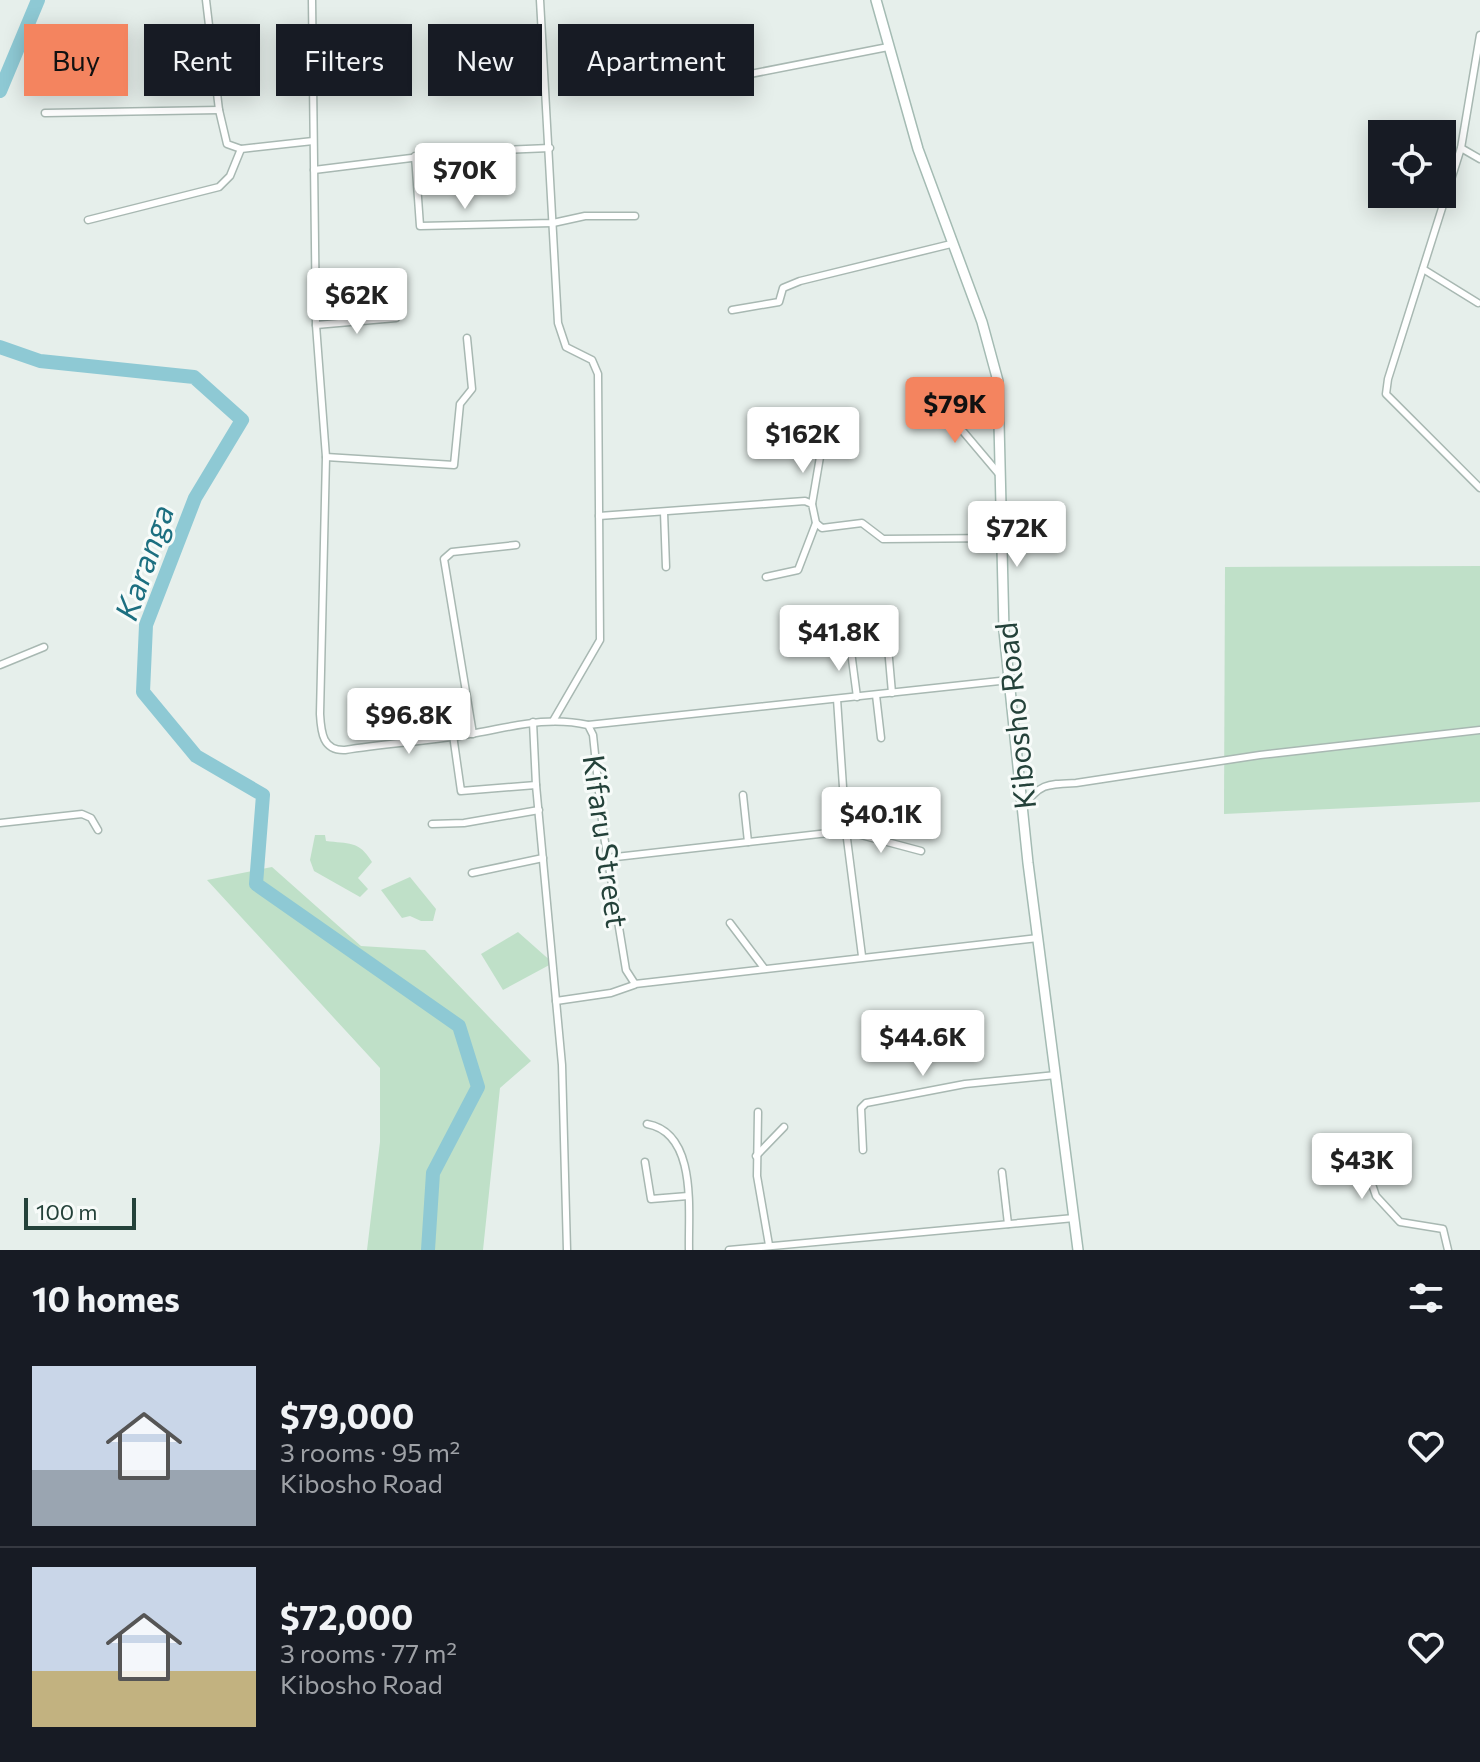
<!DOCTYPE html>
<meta charset="utf-8">
<style>
:root{--surface:#171b24;--page:#20242c;--text:#f1f3f6;--muted:#9ea1a6;--line:#363941;--accent:#f4845f}
body{margin:0;font-family:Commissioner,sans-serif;background:var(--page);color:var(--text);height:100vh;display:flex;flex-direction:column;font-size:30px;white-space:nowrap}
*{box-sizing:border-box;margin:0}
p{font-size:26px;color:var(--muted)}
.icon{flex:none;width:44px;height:44px;fill:none;stroke:currentColor;stroke-width:2;stroke-linecap:round;stroke-linejoin:round}
.map{position:relative;height:1250px;overflow:hidden}
.drawer{display:flex;flex-direction:column;background:var(--surface);flex:1}
.drawer>*{flex:none}
.banner{position:absolute;left:24px;top:24px;width:800px;height:72px;display:flex;gap:16px}
.buttons{position:absolute;left:1368px;top:120px;display:grid;gap:16px}
.buttons a{display:grid;place-items:center;width:88px;height:88px;border-radius:0px;background:var(--surface);box-shadow:0 4px 20px #0003;font-size:40px}
.scale{position:absolute;left:24px;bottom:20px;width:112px;box-sizing:border-box;padding-left:8px;border:4px solid #24423a;border-top:0;font-size:22px;line-height:28px;white-space:nowrap;color:#24423a;-webkit-text-stroke:6px #f7fbf9;paint-order:stroke}
.price{position:absolute;translate:-50% -68px;padding:0 18px;border-radius:8px;background:#fff;color:#222;font-size:26px;line-height:52px;filter:drop-shadow(0 2px 4px #0008)}
.price::after{content:'';position:absolute;left:50%;top:48px;width:24px;height:18px;margin-left:-12px;background:inherit;clip-path:polygon(0 0,100% 0,50% 100%)}
.price.active{background:var(--accent);color:#111}
ul{padding:0;list-style:none}
li{display:flex;align-items:center;gap:24px;height:200px;padding:0 32px}
li+li{border-top:2px solid var(--line)}
li span{display:grid;place-items:center;flex:none;width:224px;height:160px;border-radius:0px;color:#555}
li>.icon{margin-inline-start:auto}
span .icon{width:96px;height:96px;fill:#fffc;stroke-width:1}
li b{font-size:34px}
h2{display:flex;justify-content:space-between;align-items:center;height:96px;padding:0 32px;font-size:34px}
.tag{padding:0 28px;border-radius:0px;background:var(--surface);box-shadow:0 4px 20px #0003;font-size:28px;line-height:72px}
.tag.active{background:var(--accent);color:#111}
.map>svg:first-child{display:block}
</style>
<div class="map">
<svg width="1480" height="1250" viewBox="0 0 1480 1250">
<rect width="100%" height="100%" fill="#e6efeb"/>
<g fill="#bfe0c8">
<polygon points="1480,566 1480,802 1224,814 1225,567"/>
<path d="M315,835H325L326,841C348,844 359,840 372,862L358,878L368,889L360,897L314,871L310,860Z"/>
<polygon points="272,867 361,946 425,950 531,1061 500,1088 483,1250 367,1250 380,1142 380,1068 207,880"/>
<polygon points="410,877 436,909 433,921 421,921 410,916 402,918 381,890"/>
<polygon points="518,932 553,963 503,990 481,954"/>
</g>
<g fill="none" stroke-linecap="round" stroke-linejoin="round">
<g stroke="#8ec9d4" stroke-width="14">
<polyline points="0,91 38,0"/>
<polyline points="0,347 40,361 194,377 242,420 195,498 146,625 143,692 196,756 263,795 256,884 459,1026 478,1087 433,1173 428,1250"/>
</g>
<g stroke="#a8b8b2" stroke-width="9">
<g id="street">
<polyline points="206,0 219,110 227,144 241,149 313,141"/>
<path d="M312,0L316,325L326,457L320,714C321,733 323,751 345,750C388,743 434,741 476,733C515,726 548,716 588,725L593,735L603,830L626,970L635,984L1038,938"/>
<polyline points="540,0 558,323 566,347 592,360 598,374 600,640 553,721"/>
<polyline points="1480,35 1461,148 1388,379 1386,394 1480,488"/>
<polyline points="635,60 668,61 680,82 689,86 888,47"/>
<polyline points="45,113 219,110"/>
<polyline points="1461,148 1480,159"/>
<polyline points="415,156 420,226 553,223 585,216 635,216"/>
<polyline points="314,170 460,152 550,148"/>
<polyline points="88,220 219,187 230,176 241,149"/>
<polyline points="1423,269 1478,303"/>
<polyline points="732,310 779,302 783,288 800,281 951,244"/>
<polyline points="316,325 396,318"/>
<polyline points="934,397 999,474"/>
<polyline points="326,457 454,465 460,404 472,389 467,338"/>
<polyline points="812,504 821,451"/>
<polyline points="664,512 666,567"/>
<polyline points="599,516 805,501 812,504 816,523 822,528 862,523 883,539 1001,538"/>
<polyline points="766,577 798,570 816,523"/>
<polyline points="885,613 892,693"/>
<polyline points="850,644 857,697"/>
<polyline points="0,665 44,647"/>
<polyline points="876,695 881,738"/>
<polyline points="837,699 846,831 862,956"/>
<polyline points="533,722 536,785"/>
<polyline points="588,725 1009,680"/>
<polyline points="473,734 444,559 452,552 516,545"/>
<polyline points="453,735 461,791 536,785 562,1065 567,1250"/>
<polyline points="743,795 748,842"/>
<path d="M1023,807C1040,783 1048,784 1076,783L1260,755L1480,730"/>
<polyline points="0,823 82,814 91,818 98,830"/>
<polyline points="432,824 464,823 539,810"/>
<polyline points="607,858 846,831 921,851"/>
<polyline points="472,873 543,858"/>
<polyline points="730,923 764,968"/>
<polyline points="556,1001 611,993 634,985"/>
<polyline points="758,1112 757,1176 769,1245"/>
<path d="M647,1124C698,1133 688,1212 689,1250"/>
<polyline points="863,1150 861,1108 866,1103 965,1084 1056,1075"/>
<polyline points="756,1156 784,1127"/>
<polyline points="645,1162 651,1199 688,1196"/>
<polyline points="1366,1167 1376,1196 1400,1222 1443,1229 1448,1250"/>
<polyline points="1002,1172 1008,1224"/>
<polyline points="729,1250 1074,1218"/>
</g>
</g>
<g stroke="#a4bbb3" stroke-width="12">
<polyline id="secondary" points="876,0 918,149 982,322 998,381 1004,631 1028,863 1078,1250"/>
</g>
<use href="#street" stroke="#fff" stroke-width="6"/>
<use href="#secondary" stroke="#fff" stroke-width="9"/>
</g>
<g text-anchor="middle" dominant-baseline="central" stroke-width="6" stroke-linejoin="round" paint-order="stroke">
<g font-size="30" fill="#24423a" stroke="#f7fbf9">
<text transform="translate(1014 716) rotate(-96)">Kibosho Road</text>
<text transform="translate(607 841) rotate(82)">Kifaru Street</text>
</g>
<g font-size="32" font-style="italic" fill="#1c6f80" stroke="#f7fbf9">
<text transform="translate(143 562) rotate(-71)">Karanga</text>
</g>
</g>
</svg>
<div class="buttons">
<a><svg class="icon" aria-label="locate" viewBox="0 0 24 24"><circle cx="12" cy="12" r="6"/><path d="M12 2v4M12 18v4M2 12h4M18 12h4"/></svg></a>
</div>
<div class="scale">100 m</div>
<b class="price" style="left:465px;top:211px">$70K</b>
<b class="price" style="left:357px;top:336px">$62K</b>
<b class="price active" style="left:955px;top:445px">$79K</b>
<b class="price" style="left:803px;top:475px">$162K</b>
<b class="price" style="left:1017px;top:569px">$72K</b>
<b class="price" style="left:839px;top:673px">$41.8K</b>
<b class="price" style="left:409px;top:756px">$96.8K</b>
<b class="price" style="left:881px;top:855px">$40.1K</b>
<b class="price" style="left:923px;top:1078px">$44.6K</b>
<b class="price" style="left:1362px;top:1201px">$43K</b>
<div class="banner">
<a class="tag active">Buy</a>
<a class="tag">Rent</a>
<a class="tag">Filters</a>
<a class="tag">New</a>
<a class="tag">Apartment</a>
</div>
</div>
<section class="drawer">
<h2>10 homes<svg class="icon" aria-label="filters" viewBox="0 0 24 24"><path d="M4 7h16M4 17h16"/><circle cx="9" cy="7" r="2"/><circle cx="15" cy="17" r="2"/></svg></h2>
<ul>
<li><span style="background:linear-gradient(#c9d6e8 65%,#9aa5b1 0)"><svg class="icon" aria-label="home" viewBox="0 0 24 24"><path d="M3 11l9-7 9 7M6 9v11h12V9"/></svg></span><div><b>$79,000</b><p>3 rooms · 95 m²</p><p>Kibosho Road</p></div><svg class="icon" aria-label="heart" viewBox="0 0 24 24"><path d="M12 20l-8-8c-3-5 5-10 8-4 3-6 11-1 8 4z"/></svg></li>
<li><span style="background:linear-gradient(#c9d6e8 65%,#c2b280 0)"><svg class="icon" aria-label="home" viewBox="0 0 24 24"><path d="M3 11l9-7 9 7M6 9v11h12V9"/></svg></span><div><b>$72,000</b><p>3 rooms · 77 m²</p><p>Kibosho Road</p></div><svg class="icon" aria-label="heart" viewBox="0 0 24 24"><path d="M12 20l-8-8c-3-5 5-10 8-4 3-6 11-1 8 4z"/></svg></li>
</ul>
</section>
